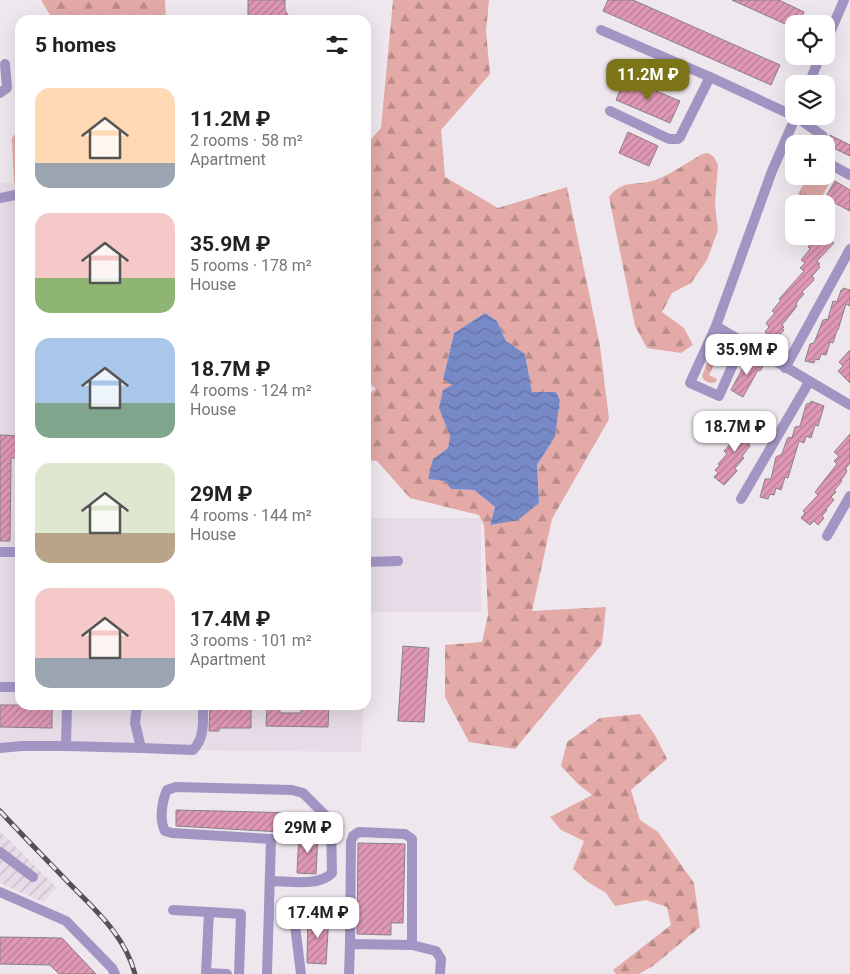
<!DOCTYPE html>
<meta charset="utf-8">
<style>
:root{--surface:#fff;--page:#f2f2f2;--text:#222;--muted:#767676;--accent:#7d7417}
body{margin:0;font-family:Roboto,sans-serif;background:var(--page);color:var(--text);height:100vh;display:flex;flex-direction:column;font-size:19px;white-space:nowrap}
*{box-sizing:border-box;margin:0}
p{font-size:16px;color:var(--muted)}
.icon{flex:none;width:28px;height:28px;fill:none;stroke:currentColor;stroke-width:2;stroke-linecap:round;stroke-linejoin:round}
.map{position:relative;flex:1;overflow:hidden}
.sheet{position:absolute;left:15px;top:15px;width:356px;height:695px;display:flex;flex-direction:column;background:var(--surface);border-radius:15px;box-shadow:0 5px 20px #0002}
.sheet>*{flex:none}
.tools{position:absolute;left:785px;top:15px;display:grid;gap:10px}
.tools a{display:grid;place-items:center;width:50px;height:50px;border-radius:10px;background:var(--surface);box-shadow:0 5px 20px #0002;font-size:25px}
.price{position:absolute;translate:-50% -42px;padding:0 11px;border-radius:10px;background:#fff;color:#222;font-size:16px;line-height:32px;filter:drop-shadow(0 1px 2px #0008)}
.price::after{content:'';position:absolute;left:50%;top:30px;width:15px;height:11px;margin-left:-8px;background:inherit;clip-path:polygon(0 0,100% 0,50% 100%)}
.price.current{background:var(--accent);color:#fff}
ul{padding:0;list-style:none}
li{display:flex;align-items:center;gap:15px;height:125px;padding:0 20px}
li span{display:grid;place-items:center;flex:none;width:140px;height:100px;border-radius:15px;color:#555}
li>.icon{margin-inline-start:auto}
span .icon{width:60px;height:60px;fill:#fffc;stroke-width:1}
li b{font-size:21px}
h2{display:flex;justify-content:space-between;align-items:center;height:60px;padding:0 20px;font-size:21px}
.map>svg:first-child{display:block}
</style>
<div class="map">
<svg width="850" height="974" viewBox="0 0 850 974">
<defs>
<pattern id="industrial-furrows" width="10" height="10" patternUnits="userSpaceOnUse" patternTransform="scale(1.25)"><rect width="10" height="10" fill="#e6dbe6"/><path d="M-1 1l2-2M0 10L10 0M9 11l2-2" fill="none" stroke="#c6bdc6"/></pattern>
<pattern id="grass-tufts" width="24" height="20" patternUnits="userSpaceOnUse" patternTransform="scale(1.25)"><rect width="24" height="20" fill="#e3aaa8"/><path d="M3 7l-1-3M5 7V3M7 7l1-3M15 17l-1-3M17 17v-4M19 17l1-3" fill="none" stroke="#b98b8a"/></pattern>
<pattern id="forest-firs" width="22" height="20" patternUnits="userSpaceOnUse" patternTransform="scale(1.25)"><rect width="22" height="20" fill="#e3aaa8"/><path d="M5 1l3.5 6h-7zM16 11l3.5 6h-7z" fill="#b98b8a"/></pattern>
<pattern id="water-waves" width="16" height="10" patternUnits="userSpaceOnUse" patternTransform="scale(1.25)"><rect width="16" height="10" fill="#778ac7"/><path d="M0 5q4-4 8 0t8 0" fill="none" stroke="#6272a2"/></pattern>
<pattern id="building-hatch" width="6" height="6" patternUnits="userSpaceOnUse" patternTransform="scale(1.25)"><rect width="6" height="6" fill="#e098b6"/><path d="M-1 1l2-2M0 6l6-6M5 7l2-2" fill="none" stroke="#b67d95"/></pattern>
</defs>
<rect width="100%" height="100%" fill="#eee8ee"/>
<g fill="#e6dbe6">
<polygon points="0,183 20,183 20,705 364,705 361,752 0,748"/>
<polygon points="366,505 368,506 369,518 481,518 481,612 369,612 366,654"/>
</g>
<polygon fill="url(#industrial-furrows)" points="0,831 57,888 43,902 0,883"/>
<g fill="url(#grass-tufts)">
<polygon points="826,168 835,172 818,204 798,194 808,176 826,176"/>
<polygon points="721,342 729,346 731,354 730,356 721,351 709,375 717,379 716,382 710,383 704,380 702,376 714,344"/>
</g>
<g fill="url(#forest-firs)" fill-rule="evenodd">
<polygon points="41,0 165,0 166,20 53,20"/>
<path d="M393,0H489L486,31L490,74L441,130L445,177L498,208L567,187L600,346L609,419L552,519L532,611L606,607L602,644L515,749L469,742L445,697V645L482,642L488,615L484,525L479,515L410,498L377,461L366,460V395L376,389L366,380V145L381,128ZM485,313L497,321L506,341L525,354L532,393L556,392L560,400L555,437L537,465L539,503L490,525L495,507L474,490L451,489L433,459L448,448L450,436L439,407L452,385L443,378L454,333Z"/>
<polygon points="20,127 20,183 14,183 12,138"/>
<path d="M708,153L714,157L718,165L715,205L718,230L707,260L691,283L672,293L662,312L684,328L693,345L681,353L647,348L635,326L609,197C623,178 639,187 658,179C673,173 688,162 702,154Z"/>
<polygon points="640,714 655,735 667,759 631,790 640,820 658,832 694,883 700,927 653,966 639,974 616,974 613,970 671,925 667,907 646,900 615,906 606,893 588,882 573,869 584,841 561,830 550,817 592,795 578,784 561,766 567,742 600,718"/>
</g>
<polygon fill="url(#water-waves)" points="485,313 497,321 506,341 525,354 532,392 556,392 560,400 555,437 537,465 539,503 518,520 490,525 495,507 474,490 451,489 445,481 428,479 433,459 448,448 450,436 439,408 443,390 452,385 443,379 454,333"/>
<g fill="url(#building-hatch)" stroke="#898184">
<polygon points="248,0 285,0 285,10 291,20 248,20"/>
<polygon points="608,0 633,0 780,65 771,85 603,11"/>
<polygon points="732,0 779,0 804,12 799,24 794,24 794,28"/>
<polygon points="625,78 680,101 670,123 616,100"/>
<polygon points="628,132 658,146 649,166 619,153"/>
<polygon points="830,135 850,145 850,156 823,143 828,140"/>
<polygon points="835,181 850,190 850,211 825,198"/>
<polygon points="817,236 835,236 832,241 834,243 817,261 820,264 818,265 820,267 812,276 814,278 813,281 802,292 804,294 797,302 796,305 797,306 782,325 784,327 782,329 784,330 771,345 765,339 768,335 765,332 769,327 766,323 775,313 772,311 781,300 779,299 804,271 800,268 805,263 801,260 810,249 808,247"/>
<polygon points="843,288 850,290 850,306 846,304 838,330 837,330 833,343 830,342 826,355 821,354 819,360 815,359 814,363 805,361 810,344 814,343 823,320 828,319 833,301 837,302 841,290 843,290"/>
<polygon points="850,350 850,383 838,371 843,366 839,362"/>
<polygon points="749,356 764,364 760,371 758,370 743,397 731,390"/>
<polygon points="811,401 824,406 818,426 815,425 811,438 806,436 804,443 799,441 788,478 785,477 781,490 776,488 774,495 770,494 768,499 760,497 765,479 771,479 776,457 782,454 787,439 789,437 792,438 795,427 800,426 806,405 808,403 810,404"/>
<polygon points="743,422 746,425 748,424 757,431 755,433 757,435 750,442 749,444 750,446 743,455 742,457 744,458 735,468 737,471 724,485 714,477 718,473 715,470 720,465 718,464 727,454 724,451 733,441 731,439 740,430 738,428"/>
<polygon points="850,434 850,463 845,469 847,470 846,473 841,480 842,481 834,491 836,492 831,497 834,500 826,509 827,510 822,516 824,518 818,525 814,521 810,525 801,518 805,513 803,511 818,495 815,492 837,464 834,461 839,456 834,452"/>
<polygon points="0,435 20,436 20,458 11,458 10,541 0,541"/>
<polygon points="403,646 429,648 424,722 398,721"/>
<polygon points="0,705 52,705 52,728 0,727"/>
<polygon points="210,705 251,706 251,728 219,728 219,731 209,731"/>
<polygon points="267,705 280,705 280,713 301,713 301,705 329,705 328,727 266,726"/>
<polygon points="176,810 299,813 298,833 176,826"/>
<polygon points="299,833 318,834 316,874 297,873"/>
<polygon points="358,843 405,844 403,923 391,923 391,935 357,934"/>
<polygon points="308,914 329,915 326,964 307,963"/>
<polygon points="0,937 62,938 96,974 59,974 50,965 0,964"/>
</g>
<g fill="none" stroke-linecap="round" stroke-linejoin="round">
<g stroke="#a295c4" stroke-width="10">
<polyline points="601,30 710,77 794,116"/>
<polyline points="826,42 844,0"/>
<polyline points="809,84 820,56"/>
<polyline points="0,93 7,88 5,64"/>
<polyline points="610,111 669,139 678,139 680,137 710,77"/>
<polyline points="795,116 823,136"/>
<polyline points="826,162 850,175"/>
<polyline points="0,198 20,194"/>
<polyline points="716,326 850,405"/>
<polyline points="743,342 719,396 690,383 716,326 772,171 796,116"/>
<polyline points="785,368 850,249"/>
<polyline points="741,499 809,382"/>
<polyline points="827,536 850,496"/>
<polyline points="0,552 20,552"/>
<polyline points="366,562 398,561"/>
<polyline points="0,687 20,687"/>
<polyline points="67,705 66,746 141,748"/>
<path d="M137,705L135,723L141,748L193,750C205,738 203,721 203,705"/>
<polyline points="0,748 22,746 66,746"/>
<polyline points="0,852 33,877"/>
<polyline points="0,892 66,921 112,968 115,974"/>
<polyline points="293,909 301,974"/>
<polyline points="173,910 209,912"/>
<polyline points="350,944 351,842 353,836 359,832 405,834 412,839 412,945"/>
<polyline points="227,974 206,973 209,912 241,914 239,974"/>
<path d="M267,974L271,839L172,833L165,831C159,820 162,801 167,790L176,787L292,790L303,793L327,817L331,825L332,873C319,887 288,881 270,881"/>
<polyline points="349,974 350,944 412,945 436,951 441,959 440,974"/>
</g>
<g stroke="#545154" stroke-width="5">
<path id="rail" d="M0,811C22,835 45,858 67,881C94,909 125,935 135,974"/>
</g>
<use href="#rail" stroke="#eee8ee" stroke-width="3" stroke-dasharray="9" stroke-linecap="butt"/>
</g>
</svg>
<div class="tools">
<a><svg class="icon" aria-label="locate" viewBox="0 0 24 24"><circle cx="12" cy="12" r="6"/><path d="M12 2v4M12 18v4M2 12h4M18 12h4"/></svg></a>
<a><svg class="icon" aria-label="layers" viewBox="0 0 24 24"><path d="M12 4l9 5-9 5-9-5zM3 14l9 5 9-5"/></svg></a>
<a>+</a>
<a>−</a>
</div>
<b class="price current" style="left:648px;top:101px">11.2M ₽</b>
<b class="price" style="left:747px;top:376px">35.9M ₽</b>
<b class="price" style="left:735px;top:453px">18.7M ₽</b>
<b class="price" style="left:308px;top:854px">29M ₽</b>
<b class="price" style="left:318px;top:939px">17.4M ₽</b>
<section class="sheet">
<h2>5 homes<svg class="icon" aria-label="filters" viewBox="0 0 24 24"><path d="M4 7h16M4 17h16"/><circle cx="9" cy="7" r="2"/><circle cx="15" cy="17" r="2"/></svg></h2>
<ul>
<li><span style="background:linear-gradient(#ffd9b3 75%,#9aa5b1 0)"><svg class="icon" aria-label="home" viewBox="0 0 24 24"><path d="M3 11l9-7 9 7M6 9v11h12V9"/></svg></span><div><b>11.2M ₽</b><p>2 rooms · 58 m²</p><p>Apartment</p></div></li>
<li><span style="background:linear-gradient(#f6c9c9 65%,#8fb573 0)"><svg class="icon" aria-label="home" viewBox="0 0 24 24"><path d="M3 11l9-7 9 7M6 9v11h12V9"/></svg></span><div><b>35.9M ₽</b><p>5 rooms · 178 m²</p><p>House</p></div></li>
<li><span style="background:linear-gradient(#a9c7e8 65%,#7fa58c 0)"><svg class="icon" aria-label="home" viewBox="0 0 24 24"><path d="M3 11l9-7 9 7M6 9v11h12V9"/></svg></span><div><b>18.7M ₽</b><p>4 rooms · 124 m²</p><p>House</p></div></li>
<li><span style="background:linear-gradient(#dfe7d0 70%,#b9a48a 0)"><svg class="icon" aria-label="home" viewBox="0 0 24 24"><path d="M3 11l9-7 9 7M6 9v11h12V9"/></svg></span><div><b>29M ₽</b><p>4 rooms · 144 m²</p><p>House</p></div></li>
<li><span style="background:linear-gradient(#f6c9c9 70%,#9aa5b1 0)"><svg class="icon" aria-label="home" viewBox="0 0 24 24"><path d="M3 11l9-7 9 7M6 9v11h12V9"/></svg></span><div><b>17.4M ₽</b><p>3 rooms · 101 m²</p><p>Apartment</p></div></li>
</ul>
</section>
</div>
